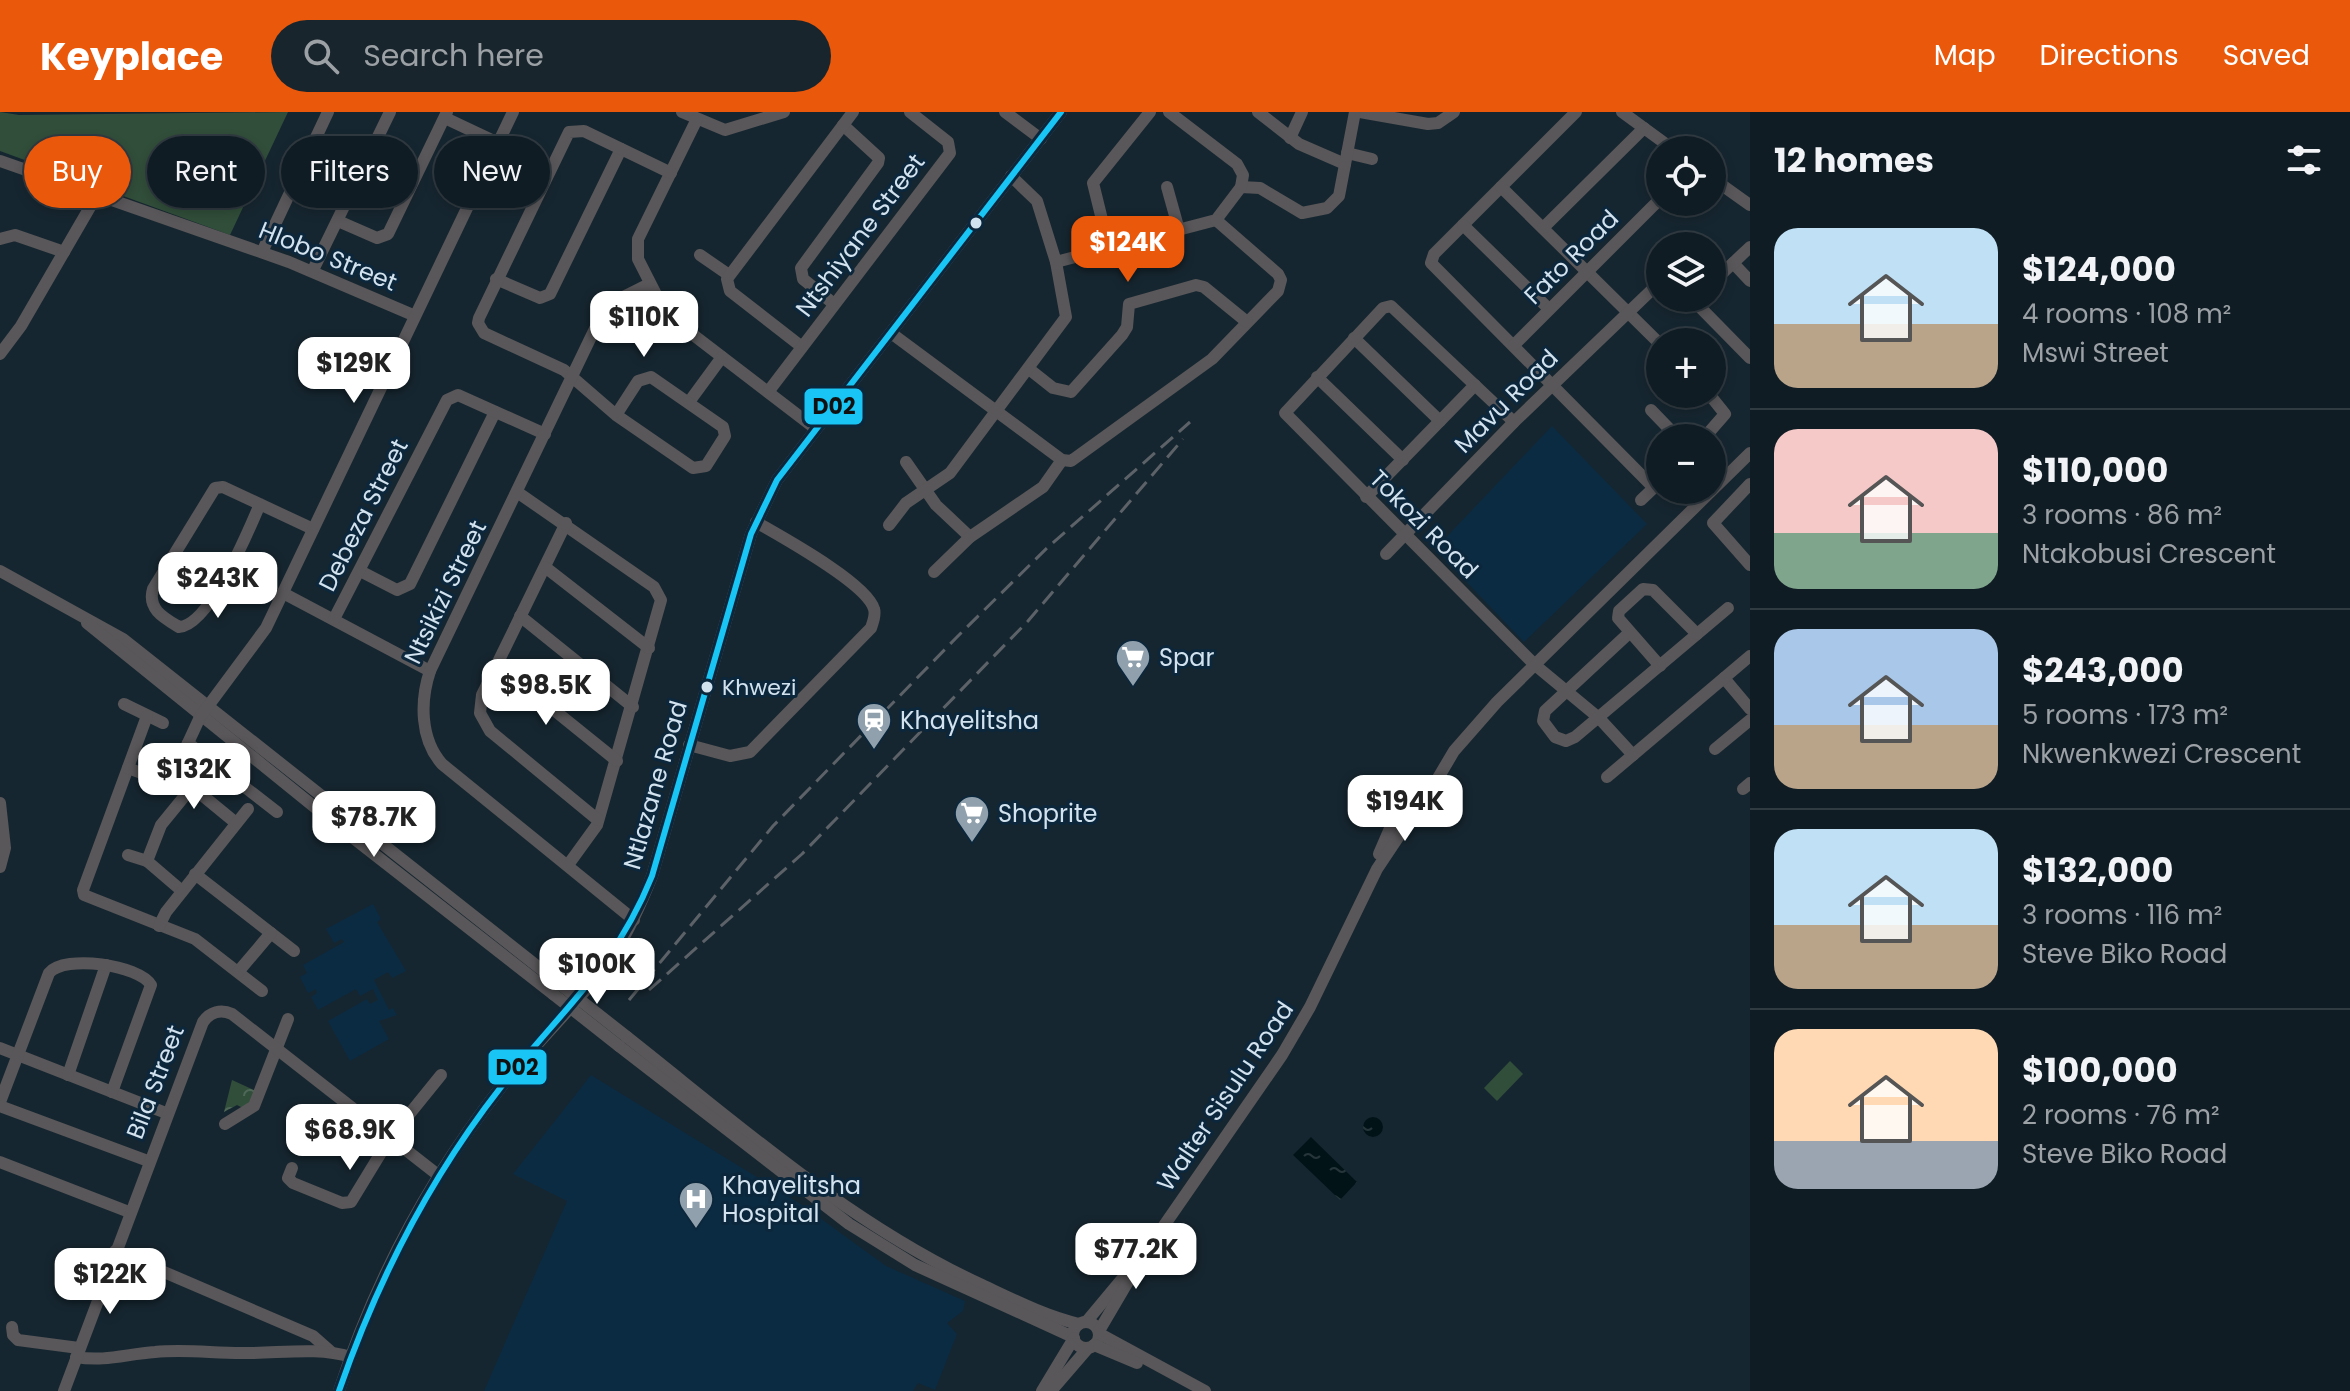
<!DOCTYPE html>
<meta charset="utf-8">
<style>
:root{--surface:#101c24;--page:#19252c;--text:#f1f3f6;--muted:#9ca1a6;--line:#303a41;--accent:#ea580c}
body{margin:0;font-family:Poppins,sans-serif;background:var(--page);color:var(--text);height:100vh;display:flex;flex-direction:column;font-size:30px;white-space:nowrap}
*{box-sizing:border-box;margin:0}
p{font-size:26px;color:var(--muted)}
.icon{flex:none;width:44px;height:44px;fill:none;stroke:currentColor;stroke-width:2;stroke-linecap:round;stroke-linejoin:round}
.map{position:relative;flex:1;overflow:hidden}
.side{display:flex;flex-direction:column;background:var(--surface);width:600px}
.side>*{flex:none}
.guide{position:absolute;left:24px;top:24px;width:760px;height:72px;display:flex;gap:16px}
.buttons{position:absolute;left:1646px;top:24px;display:grid;gap:16px}
.buttons a{display:grid;place-items:center;width:80px;height:80px;border-radius:50%;background:var(--surface);box-shadow:0 4px 12px #0003,0 0 0 2px var(--line);font-size:40px}
.price{position:absolute;translate:-50% -68px;padding:0 18px;border-radius:16px;background:#fff;color:#222;font-size:26px;line-height:52px;filter:drop-shadow(0 2px 4px #0008)}
.price::after{content:'';position:absolute;left:50%;top:48px;width:24px;height:18px;margin-left:-12px;background:inherit;clip-path:polygon(0 0,100% 0,50% 100%)}
.price.active{background:var(--accent);color:#fff}
ul{padding:0;list-style:none}
li{display:flex;align-items:center;gap:24px;height:200px;padding:0 24px}
li+li{border-top:2px solid var(--line)}
li span{display:grid;place-items:center;flex:none;width:224px;height:160px;border-radius:24px;color:#555}
li>.icon{margin-inline-start:auto}
span .icon{width:96px;height:96px;fill:#fffc;stroke-width:1}
li b{font-size:34px}
h2{display:flex;justify-content:space-between;align-items:center;height:96px;padding:0 24px;font-size:34px}
.chip{padding:0 28px;border-radius:36px;background:var(--surface);box-shadow:0 4px 12px #0003,0 0 0 2px var(--line);font-size:28px;line-height:72px}
.chip.active{background:var(--accent);color:#fff}
header{display:flex;align-items:center;gap:48px;box-sizing:border-box;height:112px;padding:0 40px;background:var(--accent);color:#fff}
header strong{font-size:38px}
nav{display:flex;gap:44px;margin-inline-start:auto;font-size:28px}
.search{width:560px;height:72px;background:var(--page);display:flex;align-items:center;gap:20px;box-sizing:border-box;padding:0 28px;border-radius:44px;color:var(--muted);font-size:30px}
main{display:flex;flex:1;min-height:0}
.map>svg:first-child{display:block}
</style>
<header>
<strong>Keyplace</strong>
<div class="search"><svg class="icon" aria-label="search" viewBox="0 0 24 24"><circle cx="10" cy="10" r="6"/><path d="M15 15l6 6"/></svg>Search here</div>
<nav><a>Map</a><a>Directions</a><a>Saved</a></nav>
</header>
<main>
<div class="map">
<svg width="1750" height="1279" viewBox="0 0 1750 1279">
<defs>
<pattern id="forest-crowns" width="20" height="18" patternUnits="userSpaceOnUse" patternTransform="scale(2)"><rect width="20" height="18" fill="#314e3a"/><path d="M2 6a3 3 0 1 1 6 0M12 15a3 3 0 1 1 6 0" fill="none" stroke="#4e6757"/></pattern>
<pattern id="water-ripples" width="26" height="14" patternUnits="userSpaceOnUse" patternTransform="scale(2)"><rect width="26" height="14" fill="#021317"/><path d="M2 4q2-2 4 0t4 0M15 11q2-2 4 0t4 0" fill="none" stroke="#263539"/></pattern>
</defs>
<rect width="100%" height="100%" fill="#162630"/>
<g fill="#0b2b42">
<polygon points="1552,314 1647,412 1524,530 1435,437"/>
<polygon points="373,792 381,807 377,810 406,859 392,866 388,860 374,868 389,898 393,896 397,903 379,909 389,927 350,949 328,909 367,887 370,892 378,888 373,877 360,884 356,877 318,898 311,885 317,881 316,877 308,881 300,865 307,861 303,853 344,830 342,827 334,831 326,817"/>
<polygon points="591,963 802,1093 886,1154 965,1189 963,1199 947,1211 957,1222 935,1278 918,1271 913,1279 484,1279 567,1089 513,1062"/>
</g>
<g fill="#314e3a">
<polygon points="0,0 19,3 288,0 230,123 0,39"/>
<polygon points="1510,949 1523,962 1497,989 1484,976"/>
</g>
<polygon fill="url(#forest-crowns)" points="232,968 256,979 251,994 245,997 237,993 224,1000"/>
<g fill="url(#water-ripples)">
<circle cx="1373" cy="1015" r="10"/>
<polygon points="1311,1025 1357,1070 1340,1088 1293,1043"/>
</g>
<g fill="none" stroke-linecap="round" stroke-linejoin="round">
<g stroke="#595759" stroke-width="12">
<polyline points="682,0 725,18 784,0"/>
<polyline points="1005,0 1041,27"/>
<polyline points="1258,0 1299,32 1345,52"/>
<polyline points="1360,0 1428,12 1438,11 1454,0"/>
<polyline points="1576,0 1434,142 1431,151 1654,376"/>
<polyline points="1622,0 1674,38"/>
<polyline points="445,6 498,31"/>
<polyline points="697,7 638,127 638,147 666,202 816,317"/>
<polyline points="1290,26 1302,0"/>
<polyline points="1347,41 1372,47"/>
<polyline points="0,49 289,150 413,203"/>
<polyline points="1712,66 1750,93"/>
<polyline points="1167,75 1179,118"/>
<polyline points="1241,75 1260,76 1302,101 1327,96 1339,84 1355,0"/>
<polyline points="1501,75 1660,232"/>
<polyline points="338,109 377,126 388,122 447,0"/>
<polyline points="1463,113 1549,197"/>
<polyline points="1543,116 1644,16"/>
<polyline points="0,127 15,123 64,140"/>
<polyline points="1109,136 1093,71 1150,0"/>
<polyline points="262,140 328,0"/>
<polyline points="700,143 729,163"/>
<polyline points="1056,150 1216,108 1241,75 1243,63 1237,52 1169,0"/>
<polyline points="1733,151 1750,169"/>
<polyline points="313,158 390,0"/>
<polyline points="496,167 540,186 550,182 621,37"/>
<polyline points="1712,171 1750,135"/>
<polyline points="1691,186 1750,246"/>
<polyline points="834,192 803,167 801,156 878,51 879,46 843,13"/>
<polyline points="891,221 1062,348 1071,349 1212,247 1278,179 1281,168 1278,162 1216,108"/>
<polyline points="1354,226 1440,309"/>
<polyline points="1514,233 1660,87"/>
<polyline points="802,235 730,179 727,167 853,0"/>
<polyline points="0,242 21,214 97,83"/>
<polyline points="1029,257 1053,276 1071,280 1122,223 1127,215 1129,192 1196,173 1204,175 1247,210"/>
<polyline points="1317,265 1403,348"/>
<polyline points="768,280 950,41 948,30 910,0"/>
<polyline points="689,290 722,245"/>
<polyline points="1651,298 1678,326"/>
<polyline points="616,303 638,269 651,265 723,315 725,324 706,354 693,356 616,303 564,258 484,221 478,211 479,206 569,20 584,19 671,61"/>
<polyline points="1514,310 1391,194 1383,196 1285,301 1535,553 1599,606 1633,643"/>
<polyline points="1704,326 1725,302 1709,282"/>
<polyline points="906,350 936,393 970,425"/>
<polyline points="1750,372 1713,411 1750,453"/>
<polyline points="517,380 654,475 661,488 597,713 568,753"/>
<polyline points="1366,385 1475,273"/>
<polyline points="1641,388 1660,370"/>
<path d="M260,392C249,418 209,514 179,515C164,506 147,497 153,477L215,376L223,375L313,417"/>
<polyline points="566,411 482,583 480,601 490,619 598,708"/>
<polyline points="889,413 906,391 950,361 1066,205 1056,150 1037,89 1011,64"/>
<polyline points="1386,442 1514,310 1660,170"/>
<polyline points="545,455 649,536"/>
<polyline points="0,459 123,527 561,873"/>
<polyline points="360,459 397,478 410,472 495,300"/>
<polyline points="934,460 970,425 1043,375 1062,348"/>
<polyline points="283,481 430,559"/>
<polyline points="520,504 633,595"/>
<polyline points="334,507 447,288 458,283 545,322"/>
<polyline points="87,511 338,714 553,882"/>
<polyline points="1628,522 1545,599 1543,609 1555,625 1566,629 1575,625 1728,496"/>
<polyline points="497,552 617,649"/>
<polyline points="1660,554 1618,506 1619,499 1643,477 1653,478 1697,522"/>
<polyline points="1724,566 1750,597"/>
<polyline points="124,592 163,611"/>
<polyline points="147,604 83,778 84,783 195,827 262,879"/>
<path d="M689,633L730,644L750,640L871,516C873,510 876,503 874,497C867,471 780,424 756,410"/>
<polyline points="1715,637 1750,608"/>
<path d="M128,656C168,672 170,668 188,631"/>
<polyline points="174,660 236,711"/>
<polyline points="1607,665 1750,544"/>
<circle cx="1413" cy="690" r="17"/>
<polyline points="1743,677 1750,671"/>
<polyline points="1428,683 1454,639 1497,590 1750,341"/>
<polyline points="0,691 5,736 0,755"/>
<polyline points="277,700 188,631 200,605 266,516 513,0"/>
<polyline points="1379,742 1398,698"/>
<polyline points="128,743 147,749"/>
<polyline points="195,762 294,839"/>
<polyline points="182,779 147,749 161,713 192,675"/>
<path d="M634,808L442,652C420,627 420,589 430,559L603,200L615,189L649,172"/>
<polyline points="159,814 166,800 248,697"/>
<polyline points="238,860 271,821"/>
<path d="M627,925C741,1015 850,1112 982,1173C1014,1188 1045,1204 1079,1212"/>
<polyline points="619,934 849,1112 915,1153 1073,1225"/>
<polyline points="0,936 166,1001"/>
<polyline points="68,963 106,853"/>
<path d="M0,990L49,861C65,842 139,853 151,873L112,980"/>
<polyline points="0,994 148,1049"/>
<polyline points="225,1012 254,994 288,907"/>
<polyline points="0,1050 129,1100"/>
<polyline points="292,1056 288,1066 293,1071 342,1091 351,1090 390,1026 441,963"/>
<polyline points="115,1139 313,1224 330,1239"/>
<polyline points="1087,1209 1122,1167"/>
<circle cx="1086" cy="1223" r="13"/>
<polyline points="12,1215 13,1223 18,1228 79,1236"/>
<polyline points="1099,1219 1143,1144 1282,943 1310,895 1377,757 1411,706"/>
<polyline points="1100,1222 1205,1279"/>
<polyline points="1094,1233 1137,1251"/>
<path d="M76,1245C105,1250 126,1242 155,1240C184,1237 212,1241 241,1241C278,1242 315,1234 351,1245"/>
<path d="M64,1279L203,910C210,900 221,897 232,902L438,1063"/>
<path d="M339,1279C375,1168 429,1067 501,975C538,927 585,886 618,835C632,813 642,789 652,764L751,422L777,368L1061,0"/>
<polyline points="1042,1279 1074,1226"/>
<polyline points="1051,1279 1088,1236"/>
</g>
<g stroke="#5c6267" stroke-width="3" stroke-dasharray="16 8" stroke-linecap="butt">
<polyline points="649,878 802,742 1028,509 1183,327"/>
<polyline points="629,888 773,714 957,525 1047,436 1190,310"/>
</g>
<g stroke="#595759" stroke-width="12">
<polyline points="561,873 627,925"/>
<polyline points="553,882 619,934"/>
</g>
<g stroke="#0c273b" stroke-width="12">
<path id="bus-1" d="M339,1279C377,1169 429,1067 501,975C560,899 614,858 652,764L751,422L777,368L1061,0"/>
</g>
<use href="#bus-1" stroke="#18c5f4" stroke-width="6"/>
</g>
<defs>
<g id="supermarket-pin" transform="scale(1.8)"><path d="M0 17L-7.5 6A9.5 9.5 0 1 1 7.5 6Z" fill="#90a0ac" stroke="#0c273b"/><path d="M-6-5.5h2.5l.6 2H6L4.5 2H-2.5L-4.4-4H-6ZM-1.5 3.2a1.3 1.3 0 1 0 .1 0ZM3 3.2a1.3 1.3 0 1 0 .1 0Z" fill="#fff"/></g>
<g id="station-pin" transform="scale(1.8)"><path d="M0 17L-7.5 6A9.5 9.5 0 1 1 7.5 6Z" fill="#90a0ac" stroke="#0c273b"/><path d="M-3-6H3Q5-6 5-4V2Q5 4 3 4L4.5 6H3L1.5 4h-3L-3 6H-4.5L-3 4Q-5 4-5 2V-4Q-5-6-3-6ZM-3.5-4v3h7v-3ZM-3.5 1v1.5H-2V1ZM2 1v1.5H3.5V1Z" fill="#fff"/></g>
<g id="hospital-pin" transform="scale(1.8)"><path d="M0 17L-7.5 6A9.5 9.5 0 1 1 7.5 6Z" fill="#90a0ac" stroke="#0c273b"/><path d="M-5-5h3v3.5h4V-5h3V5h-3V1.5h-4V5h-3Z" fill="#fff"/></g>
</defs>
<g fill-rule="evenodd">
<use href="#supermarket-pin" x="1133" y="545"/>
<use href="#station-pin" x="874" y="608"/>
<use href="#supermarket-pin" x="972" y="701"/>
<use href="#hospital-pin" x="696" y="1087"/>
</g>
<g fill="#d2e2ef" stroke="#0c273b" stroke-width="3">
<circle cx="976" cy="111" r="7"/>
<circle cx="707" cy="575" r="7"/>
</g>
<g text-anchor="middle" dominant-baseline="central" stroke-width="6" stroke-linejoin="round" paint-order="stroke">
<g font-size="22" fill="#d2e2ef" stroke="#0c273b" text-anchor="start">
<text x="722" y="575">Khwezi</text>
</g>
<g font-size="24" fill="#d2e2ef" stroke="#0c273b">
<text transform="translate(860 123) rotate(-53)">Ntshiyane Street</text>
<text transform="translate(328 144) rotate(22)">Hlobo Street</text>
<text transform="translate(1571 145) rotate(-45)">Fato Road</text>
<text transform="translate(1506 289) rotate(-45)">Mavu Road</text>
<text transform="translate(363 403) rotate(-63)">Debeza Street</text>
<text transform="translate(1424 412) rotate(45)">Tokozi Road</text>
<text transform="translate(445 480) rotate(-64)">Ntsikizi Street</text>
<text transform="translate(655 673) rotate(-74)">Ntlazane Road</text>
<text transform="translate(155 970) rotate(-69)">Bila Street</text>
<text transform="translate(1225 984) rotate(-56)">Walter Sisulu Road</text>
</g>
<g font-size="24" fill="#d2e2ef" stroke="#0c273b" text-anchor="start">
<text x="1159" y="545">Spar</text>
<text x="900" y="608">Khayelitsha</text>
<text x="998" y="701">Shoprite</text>
<text x="722" y="1073">Khayelitsha<tspan x="722" dy="28">Hospital</tspan></text>
</g>
</g>
<g stroke="#0c273b" stroke-width="3">
<rect x="803" y="275" width="61" height="39" rx="8" fill="#18c5f4"/>
<rect x="487" y="936" width="61" height="38" rx="8" fill="#18c5f4"/>
</g>
<g font-size="22" text-anchor="middle" font-weight="bold" fill="#111">
<text x="834" y="302">D02</text>
<text x="517" y="963">D02</text>
</g>
</svg>
<div class="buttons">
<a><svg class="icon" aria-label="locate" viewBox="0 0 24 24"><circle cx="12" cy="12" r="6"/><path d="M12 2v4M12 18v4M2 12h4M18 12h4"/></svg></a>
<a><svg class="icon" aria-label="layers" viewBox="0 0 24 24"><path d="M12 4l9 5-9 5-9-5zM3 14l9 5 9-5"/></svg></a>
<a>+</a>
<a>−</a>
</div>
<b class="price active" style="left:1128px;top:172px">$124K</b>
<b class="price" style="left:644px;top:247px">$110K</b>
<b class="price" style="left:354px;top:293px">$129K</b>
<b class="price" style="left:218px;top:508px">$243K</b>
<b class="price" style="left:546px;top:615px">$98.5K</b>
<b class="price" style="left:194px;top:699px">$132K</b>
<b class="price" style="left:1405px;top:731px">$194K</b>
<b class="price" style="left:374px;top:747px">$78.7K</b>
<b class="price" style="left:597px;top:894px">$100K</b>
<b class="price" style="left:350px;top:1060px">$68.9K</b>
<b class="price" style="left:1136px;top:1179px">$77.2K</b>
<b class="price" style="left:110px;top:1204px">$122K</b>
<div class="guide">
<a class="chip active">Buy</a>
<a class="chip">Rent</a>
<a class="chip">Filters</a>
<a class="chip">New</a>
</div>
</div>
<section class="side">
<h2>12 homes<svg class="icon" aria-label="filters" viewBox="0 0 24 24"><path d="M4 7h16M4 17h16"/><circle cx="9" cy="7" r="2"/><circle cx="15" cy="17" r="2"/></svg></h2>
<ul>
<li><span style="background:linear-gradient(#bfe0f5 60%,#b9a48a 0)"><svg class="icon" aria-label="home" viewBox="0 0 24 24"><path d="M3 11l9-7 9 7M6 9v11h12V9"/></svg></span><div><b>$124,000</b><p>4 rooms · 108 m²</p><p>Mswi Street</p></div></li>
<li><span style="background:linear-gradient(#f6c9c9 65%,#7fa58c 0)"><svg class="icon" aria-label="home" viewBox="0 0 24 24"><path d="M3 11l9-7 9 7M6 9v11h12V9"/></svg></span><div><b>$110,000</b><p>3 rooms · 86 m²</p><p>Ntakobusi Crescent</p></div></li>
<li><span style="background:linear-gradient(#a9c7e8 60%,#b9a48a 0)"><svg class="icon" aria-label="home" viewBox="0 0 24 24"><path d="M3 11l9-7 9 7M6 9v11h12V9"/></svg></span><div><b>$243,000</b><p>5 rooms · 173 m²</p><p>Nkwenkwezi Crescent</p></div></li>
<li><span style="background:linear-gradient(#bfe0f5 60%,#b9a48a 0)"><svg class="icon" aria-label="home" viewBox="0 0 24 24"><path d="M3 11l9-7 9 7M6 9v11h12V9"/></svg></span><div><b>$132,000</b><p>3 rooms · 116 m²</p><p>Steve Biko Road</p></div></li>
<li><span style="background:linear-gradient(#ffd9b3 70%,#9aa5b1 0)"><svg class="icon" aria-label="home" viewBox="0 0 24 24"><path d="M3 11l9-7 9 7M6 9v11h12V9"/></svg></span><div><b>$100,000</b><p>2 rooms · 76 m²</p><p>Steve Biko Road</p></div></li>
</ul>
</section>
</main>
